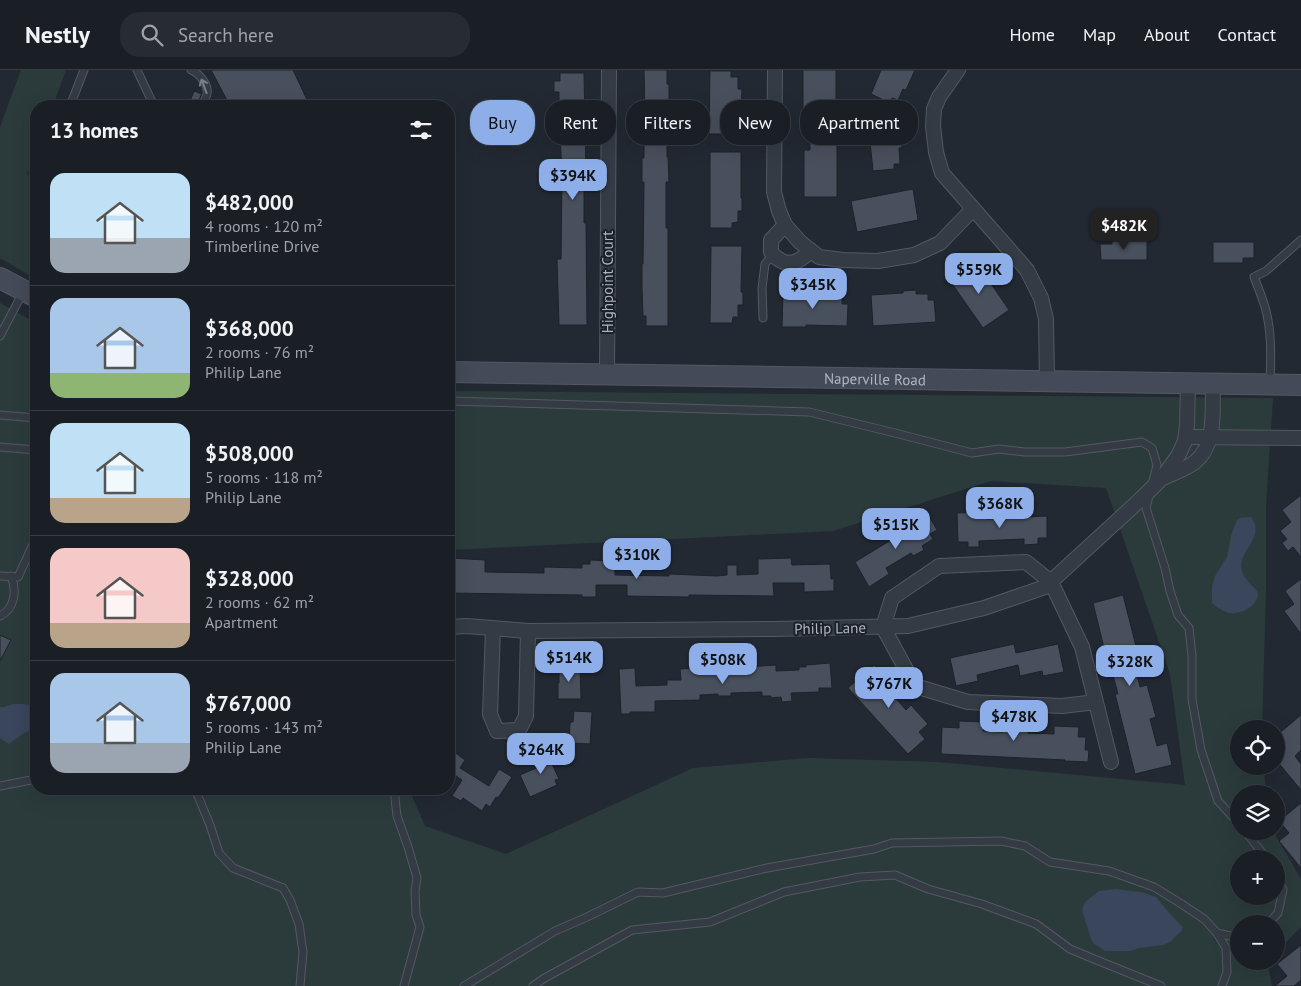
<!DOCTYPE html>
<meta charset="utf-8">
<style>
:root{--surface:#1a1f26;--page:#272c32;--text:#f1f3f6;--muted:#9fa2a7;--line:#383d43;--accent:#8daee9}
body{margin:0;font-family:"PT Sans",sans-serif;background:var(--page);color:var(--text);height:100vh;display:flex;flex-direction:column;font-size:19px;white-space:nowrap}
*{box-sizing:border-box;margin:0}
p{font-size:16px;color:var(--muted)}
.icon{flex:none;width:28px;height:28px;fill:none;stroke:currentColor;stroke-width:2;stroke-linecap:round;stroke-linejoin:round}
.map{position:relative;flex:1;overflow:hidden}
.sheet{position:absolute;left:30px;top:30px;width:425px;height:695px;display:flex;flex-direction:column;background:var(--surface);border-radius:20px;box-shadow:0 5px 20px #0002,0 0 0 1px var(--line)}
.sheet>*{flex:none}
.hud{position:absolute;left:470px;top:30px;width:475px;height:45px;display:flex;gap:10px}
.controls{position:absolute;left:1230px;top:650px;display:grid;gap:10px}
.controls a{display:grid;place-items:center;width:55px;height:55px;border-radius:50%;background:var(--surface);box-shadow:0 5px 20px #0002,0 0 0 1px var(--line);font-size:25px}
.price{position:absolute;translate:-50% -42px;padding:0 11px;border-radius:10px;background:var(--accent);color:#111;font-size:16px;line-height:32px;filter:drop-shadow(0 1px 2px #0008)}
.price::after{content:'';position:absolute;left:50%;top:30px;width:15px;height:11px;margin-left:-8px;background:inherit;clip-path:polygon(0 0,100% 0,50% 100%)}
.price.active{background:#222;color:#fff}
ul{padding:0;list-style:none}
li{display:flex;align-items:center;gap:15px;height:125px;padding:0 20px}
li+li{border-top:1px solid var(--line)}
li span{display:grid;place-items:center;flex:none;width:140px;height:100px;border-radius:15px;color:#555}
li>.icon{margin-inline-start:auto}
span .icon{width:60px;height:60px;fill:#fffc;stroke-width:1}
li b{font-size:21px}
h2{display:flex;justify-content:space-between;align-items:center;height:60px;padding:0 20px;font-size:21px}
.pill{padding:0 18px;border-radius:20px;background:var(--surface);box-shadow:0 5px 20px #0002,0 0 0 1px var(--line);font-size:18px;line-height:45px}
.pill.active{background:var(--accent);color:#111}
header{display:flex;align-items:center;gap:30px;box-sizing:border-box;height:70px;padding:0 25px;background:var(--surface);border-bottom:1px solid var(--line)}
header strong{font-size:24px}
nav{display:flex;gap:28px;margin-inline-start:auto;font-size:18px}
.search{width:350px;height:45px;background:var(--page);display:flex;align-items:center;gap:12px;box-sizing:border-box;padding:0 18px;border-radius:20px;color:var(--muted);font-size:19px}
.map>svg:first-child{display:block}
</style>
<header>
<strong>Nestly</strong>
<div class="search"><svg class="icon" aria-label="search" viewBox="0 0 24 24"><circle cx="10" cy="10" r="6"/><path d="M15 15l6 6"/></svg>Search here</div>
<nav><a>Home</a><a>Map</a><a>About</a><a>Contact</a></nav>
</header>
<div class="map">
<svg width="1301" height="916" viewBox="0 0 1301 916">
<rect width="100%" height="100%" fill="#222933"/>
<g fill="#2b3b3b" fill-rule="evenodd">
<polygon points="21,0 66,0 53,36 36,36 36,80 27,105 36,109 36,209 0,188 0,57"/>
<path d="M0,233L36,253V719H409L425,756L506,784L693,698L808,688L938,692L1185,715L1170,604L1106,418L991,411L833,461L449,480V321L1273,328L1266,435V521L1262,659H1239V696H1264L1266,724H1239V761H1273L1301,809V857L1276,882V854H1239V891H1267L1272,916H0ZM1239,789H1276V826H1239Z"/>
</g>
<g fill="#39465b">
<path d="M1251,447C1267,467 1236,482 1242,501C1244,509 1253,516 1258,522C1259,535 1242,545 1229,543C1222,541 1217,537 1212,533V516L1215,506L1227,487L1231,466L1235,455L1237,450L1240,448Z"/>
<path d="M13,634C21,634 30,633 36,638V658L24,663L9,674L0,668V637H5Z"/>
<polygon points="1115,819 1141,822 1156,827 1170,844 1183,857 1182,860 1170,872 1163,875 1139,878 1130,881 1105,881 1094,874 1091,869 1082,840 1085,832 1099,821"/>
</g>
<g fill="#49505d" stroke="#1d222b">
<polygon points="211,0 293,0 310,36 208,36 211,28 229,34"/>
<polygon points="644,0 667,0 667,14 669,14 669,40 667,40 667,87 668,87 669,112 666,112 666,158 668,158 668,256 646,256 646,246 643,246 642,218 642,194 643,194 644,112 642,112 642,88 644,88 644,49 645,49"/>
<rect x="803" y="0" width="33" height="45"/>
<polygon points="881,0 915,0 906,20 903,19 898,30 892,28 890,33 871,24"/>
<polygon points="710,1 731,1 731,7 738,7 738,19 742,19 741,46 738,46 738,58 731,58 731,64 709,64"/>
<polygon points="560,3 584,3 586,105 584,105 584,153 586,153 587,255 559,255 557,189 561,189 562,105 560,64 559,64 559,22 554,22 554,11 560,11"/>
<polygon points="194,21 202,24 201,25 197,36 188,36"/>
<polygon points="899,49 902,78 899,78 900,94 894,94 894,99 873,101 868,51"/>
<polygon points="837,63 837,127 804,127 804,80 810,80 810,64"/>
<polygon points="710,82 741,82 741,128 742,128 742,141 738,141 738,152 732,153 732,158 710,158"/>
<polygon points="913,119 918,150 857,162 851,131"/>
<polygon points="1112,171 1147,171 1147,190 1101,190 1100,174 1112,174"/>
<polygon points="1213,172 1254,172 1254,188 1243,188 1243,193 1213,193"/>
<polygon points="711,176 742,176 741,222 743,222 743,235 738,235 738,247 733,247 732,253 710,253"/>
<polygon points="970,193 978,205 983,202 1009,240 983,258 948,208"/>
<polygon points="916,220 916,224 928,224 928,230 934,230 936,252 873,256 871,225 903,223 903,221"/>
<polygon points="783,223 831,223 830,227 842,228 842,234 848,234 847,256 806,255 806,257 782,257"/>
<polygon points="1301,425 1301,487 1293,477 1288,481 1282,473 1287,469 1280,461 1291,452 1282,440"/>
<polygon points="987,442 987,449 1047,446 1047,468 1038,468 1038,474 1024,475 1024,469 979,471 979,477 968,477 968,472 958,472 957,443"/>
<polygon points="929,446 937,460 930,464 933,469 922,476 924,480 913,486 911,483 886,498 889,504 869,517 855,492 891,470 886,463 902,454 905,459"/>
<polygon points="451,488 485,490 485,502 544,503 544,497 582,498 582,494 590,494 590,490 615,491 615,505 669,506 669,504 717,506 727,505 727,495 737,495 737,505 758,504 758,489 791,488 792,495 830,494 831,509 834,509 834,521 804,522 804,513 773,513 774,526 689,525 689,527 627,526 627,515 596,515 596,527 582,527 582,525 450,523"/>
<polygon points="1301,509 1301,564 1284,541 1294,534 1285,521"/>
<polygon points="1123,525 1136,576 1130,577 1140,617 1147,615 1156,647 1150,649 1157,676 1167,673 1172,695 1135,704 1115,624 1118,624 1111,598 1109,598 1093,533"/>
<polygon points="0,565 11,570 0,591"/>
<polygon points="1014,574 1016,583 1058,574 1064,602 1043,606 1042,601 1020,606 1018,595 977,605 978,611 956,616 950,588"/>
<polygon points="830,593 832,618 819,618 819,622 791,623 792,631 782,632 781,627 771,628 771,626 762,626 762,622 731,623 731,626 718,626 718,624 700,625 700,630 655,631 655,642 630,642 630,644 621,644 619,599 635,598 636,616 667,615 667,610 681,610 680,599 699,598 699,603 717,602 717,599 776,595 776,601 799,600 799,597 806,597 806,595"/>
<polygon points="874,595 895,618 891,623 906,640 911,635 928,654 919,662 925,669 908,684 848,618"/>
<polygon points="559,597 580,597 581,629 558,629 558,613 559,613"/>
<polygon points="574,641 592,642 590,674 569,673 570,652 573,652"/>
<polygon points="1301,645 1301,680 1295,686 1301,694 1301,720 1276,690 1276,685 1285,678 1276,668 1276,666"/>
<polygon points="959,651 984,652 983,661 1003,662 1004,652 1028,653 1028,663 1054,664 1054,656 1079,657 1078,667 1086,667 1085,680 1089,680 1088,692 1064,691 1065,690 941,684 942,657 959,658"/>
<polygon points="449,678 465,690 460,698 489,716 499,699 512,707 498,728 496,727 490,737 486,734 482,741 463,728 461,731 452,726 462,710 449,701"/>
<polygon points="551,679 557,691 552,694 559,709 555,710 557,715 530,727 520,705 541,696 536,685"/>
<polygon points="1301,733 1301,798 1279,771 1289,763 1279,751"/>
<polygon points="1301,875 1301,910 1294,916 1275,916 1287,906 1277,894"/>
</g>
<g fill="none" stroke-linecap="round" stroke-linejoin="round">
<g stroke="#535962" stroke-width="9">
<g id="lane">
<polyline points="137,0 154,36"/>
<path d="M191,0C199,3 209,15 207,24C206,28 204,32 202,36"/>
<polyline points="70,36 84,0"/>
<polyline points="763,248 762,218 765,194 773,184"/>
<polyline points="0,266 23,222"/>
<path d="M1270,312C1271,288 1272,261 1265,237C1262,227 1258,217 1254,207L1266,201L1301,170"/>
<polyline points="449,331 809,342 895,363 972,383 999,379 1025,382 1065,382 1142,372 1152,378 1157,395 1146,438 1165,498 1170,521 1178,545 1189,558 1192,586 1192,629 1201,680 1218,731 1239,754"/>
<polyline points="0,345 36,348"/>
<polyline points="0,377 36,380"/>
<polyline points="0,506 18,507 36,468"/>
<path d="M0,546C15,539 17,520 11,506"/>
<polyline points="0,716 36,709"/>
<polyline points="195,719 210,755 219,783 233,798 283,818 290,830 299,854 303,882 300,916"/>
<polyline points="394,719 397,746 408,777 417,808 415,821 416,845 420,857 404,916"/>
<polyline points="1245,761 1267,789"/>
<polyline points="1268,854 1278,843 1283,820 1276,806"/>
<polyline points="1217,863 1226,878 1227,902 1222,916"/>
<polyline points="464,916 555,861 587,847 638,822 663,823 767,798 874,779 892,773 1001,771 1025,776 1050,792 1109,801 1154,817 1180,833 1204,849 1217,863 1239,868"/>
<polyline points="533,916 543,909 632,860 710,852 784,822 860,807 895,805 928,819 982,834 1036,854 1070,879 1094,889 1161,916"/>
</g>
</g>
<g stroke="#535962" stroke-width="16">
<g id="street">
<polyline points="775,0 774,122 779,141 785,155 800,172 819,187 843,190 878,191 914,185 940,173 973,139"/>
<polyline points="958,0 939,27 934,39 933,56 936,82 942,103 1027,200 1041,228 1046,249 1047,311"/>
<path d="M785,155L771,170V182C777,190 787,196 797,191C802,189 807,184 811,181"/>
<polyline points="607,304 609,0"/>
<polyline points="1186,367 1301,368"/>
<path d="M1163,408C1174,403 1186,399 1195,392C1217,374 1212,340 1213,314"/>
<polyline points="449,557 467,556 528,561 774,559 908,556 984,538 1045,517 1141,429 1162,408 1178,386 1185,371 1187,355 1188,314"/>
<polyline points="493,558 490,644 497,661 519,660 526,646 528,561"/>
<polyline points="1096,632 1062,636 968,632 915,616 883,557 892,528 939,496 1026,492 1051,512 1082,577 1111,692"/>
</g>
</g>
<g stroke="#535962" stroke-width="22">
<g id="secondary">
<polyline points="0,208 36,227"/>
<path id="s1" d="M449,302L1301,315"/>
</g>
</g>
<use href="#lane" stroke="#353b44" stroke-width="7"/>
<use href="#street" stroke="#353b44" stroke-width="14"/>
<use href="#secondary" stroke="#444a57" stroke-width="20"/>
</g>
<defs><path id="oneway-shaft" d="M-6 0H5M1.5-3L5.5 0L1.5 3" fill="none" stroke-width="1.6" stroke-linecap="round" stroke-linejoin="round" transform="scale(1.25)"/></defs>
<use stroke="#797f89" href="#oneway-shaft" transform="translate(204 16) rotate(-110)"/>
<g text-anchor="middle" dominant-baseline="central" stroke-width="4" stroke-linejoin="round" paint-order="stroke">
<g font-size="15" fill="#b0b6c1" stroke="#1b2029">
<text transform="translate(607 212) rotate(-90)">Highpoint Court</text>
<text stroke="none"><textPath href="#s1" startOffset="426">Naperville Road</textPath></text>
<text transform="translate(830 558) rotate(-1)">Philip Lane</text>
</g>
</g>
</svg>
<div class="controls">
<a><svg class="icon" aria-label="locate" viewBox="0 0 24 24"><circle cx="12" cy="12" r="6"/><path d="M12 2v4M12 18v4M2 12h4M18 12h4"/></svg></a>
<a><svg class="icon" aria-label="layers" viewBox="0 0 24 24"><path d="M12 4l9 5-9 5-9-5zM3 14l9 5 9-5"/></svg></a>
<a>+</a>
<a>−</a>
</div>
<b class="price" style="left:573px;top:131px">$394K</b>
<b class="price active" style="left:1124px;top:181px">$482K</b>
<b class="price" style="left:979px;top:225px">$559K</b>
<b class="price" style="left:813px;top:240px">$345K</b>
<b class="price" style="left:1000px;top:459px">$368K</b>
<b class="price" style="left:896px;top:480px">$515K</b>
<b class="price" style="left:637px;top:510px">$310K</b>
<b class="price" style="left:569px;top:613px">$514K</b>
<b class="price" style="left:723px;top:615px">$508K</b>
<b class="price" style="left:1130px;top:617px">$328K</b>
<b class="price" style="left:889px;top:639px">$767K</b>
<b class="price" style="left:1014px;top:672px">$478K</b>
<b class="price" style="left:541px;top:705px">$264K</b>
<div class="hud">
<a class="pill active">Buy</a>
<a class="pill">Rent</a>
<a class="pill">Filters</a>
<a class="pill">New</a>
<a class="pill">Apartment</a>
</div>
<section class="sheet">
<h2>13 homes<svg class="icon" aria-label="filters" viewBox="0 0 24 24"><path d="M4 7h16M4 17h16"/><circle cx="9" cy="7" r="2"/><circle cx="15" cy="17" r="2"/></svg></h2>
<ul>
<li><span style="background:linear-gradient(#bfe0f5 65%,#9aa5b1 0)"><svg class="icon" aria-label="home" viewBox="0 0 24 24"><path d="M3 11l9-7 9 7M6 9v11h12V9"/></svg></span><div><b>$482,000</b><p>4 rooms · 120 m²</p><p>Timberline Drive</p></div></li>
<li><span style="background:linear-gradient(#a9c7e8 75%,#8fb573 0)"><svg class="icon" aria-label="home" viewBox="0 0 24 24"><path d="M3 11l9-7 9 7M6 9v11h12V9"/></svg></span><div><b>$368,000</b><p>2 rooms · 76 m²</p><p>Philip Lane</p></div></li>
<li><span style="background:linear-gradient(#bfe0f5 75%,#b9a48a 0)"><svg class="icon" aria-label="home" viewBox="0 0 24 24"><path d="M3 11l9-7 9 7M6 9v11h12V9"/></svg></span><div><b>$508,000</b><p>5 rooms · 118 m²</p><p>Philip Lane</p></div></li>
<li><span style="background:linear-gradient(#f6c9c9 75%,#b9a48a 0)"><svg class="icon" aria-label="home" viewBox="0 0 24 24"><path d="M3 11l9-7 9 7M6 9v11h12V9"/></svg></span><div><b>$328,000</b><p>2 rooms · 62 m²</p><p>Apartment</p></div></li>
<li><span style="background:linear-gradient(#a9c7e8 70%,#9aa5b1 0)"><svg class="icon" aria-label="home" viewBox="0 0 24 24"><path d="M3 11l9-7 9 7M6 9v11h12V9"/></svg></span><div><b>$767,000</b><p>5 rooms · 143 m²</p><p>Philip Lane</p></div></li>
</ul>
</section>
</div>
